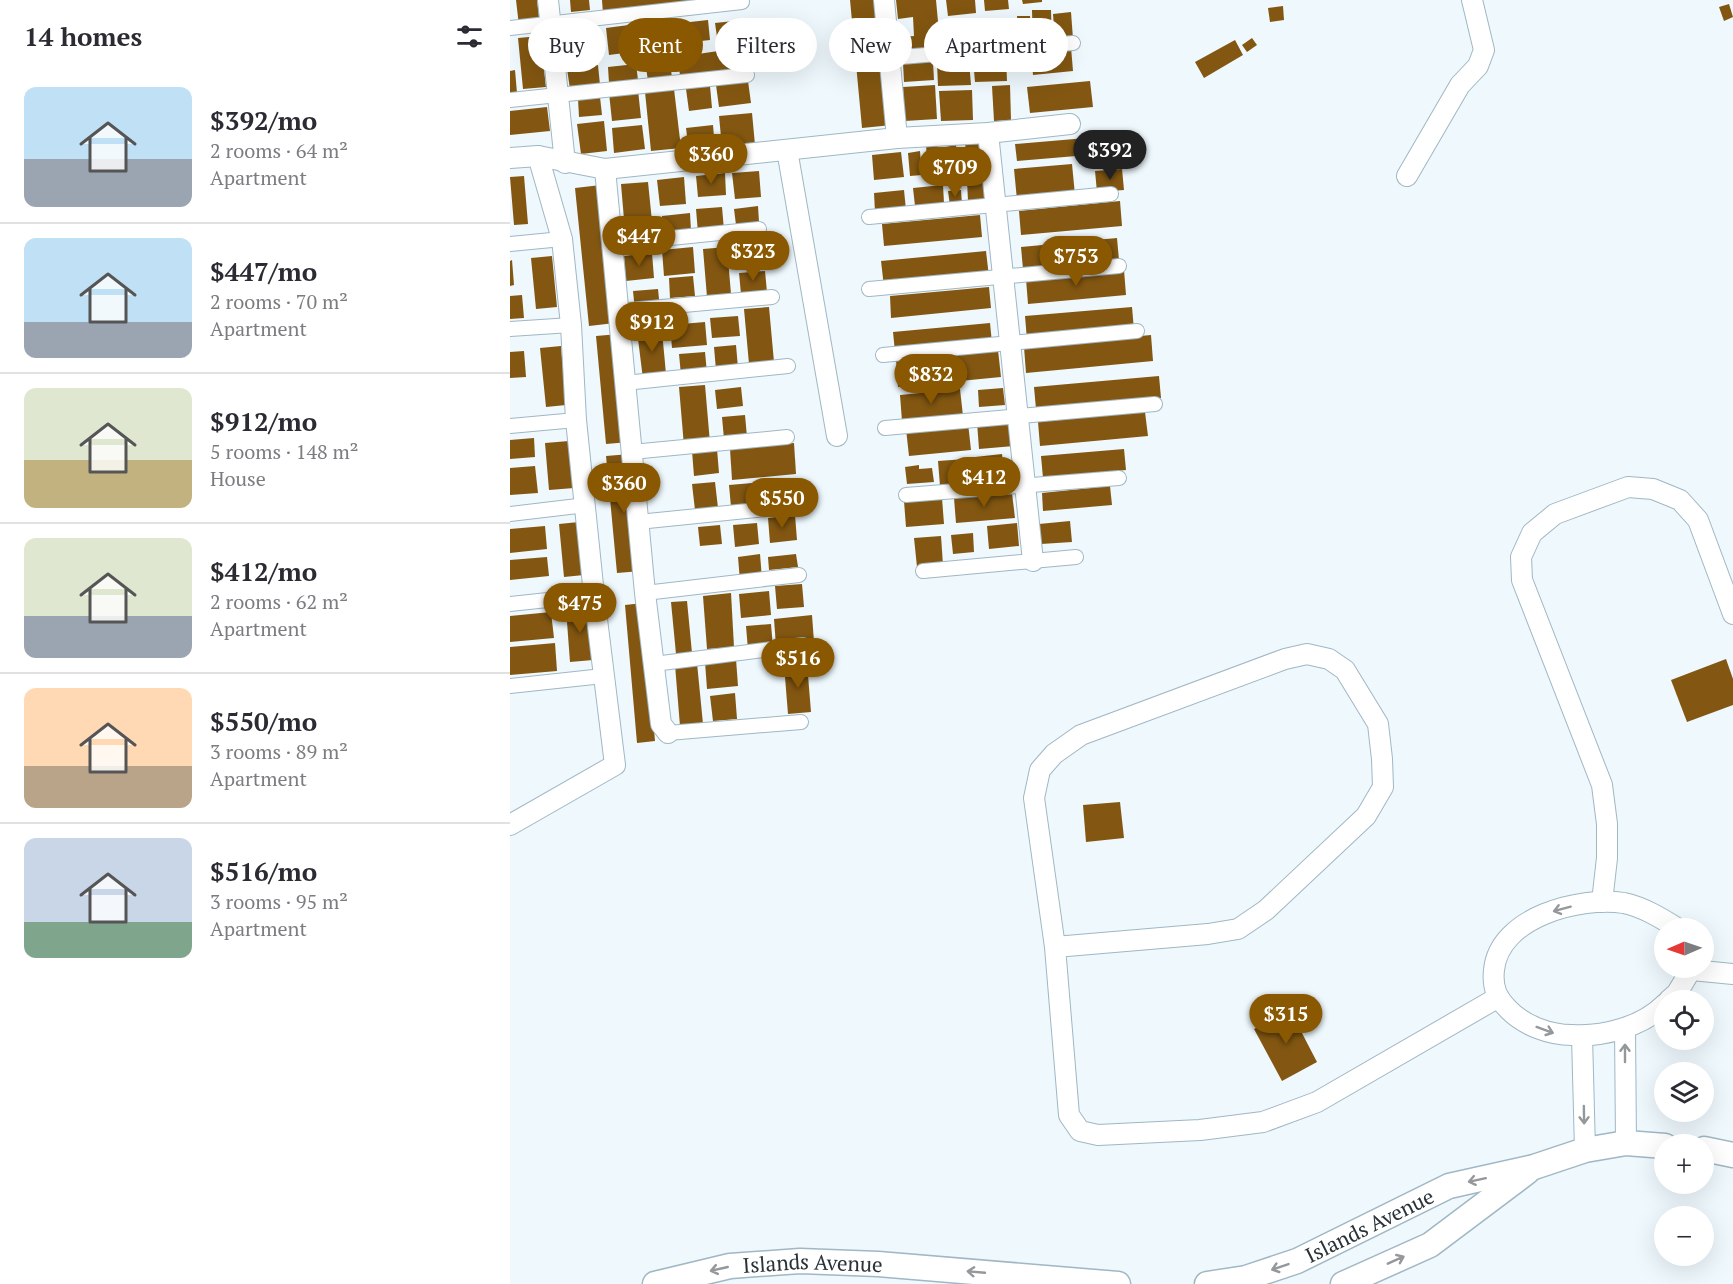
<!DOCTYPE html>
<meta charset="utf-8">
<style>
:root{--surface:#fff;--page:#f2f2f3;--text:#2b2b33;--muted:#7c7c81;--line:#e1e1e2;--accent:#895800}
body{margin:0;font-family:"PT Serif",serif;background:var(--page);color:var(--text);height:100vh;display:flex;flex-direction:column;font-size:22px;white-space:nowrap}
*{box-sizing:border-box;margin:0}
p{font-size:20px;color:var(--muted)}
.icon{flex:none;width:33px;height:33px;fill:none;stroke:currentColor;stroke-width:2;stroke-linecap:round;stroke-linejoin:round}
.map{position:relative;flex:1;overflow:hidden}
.sheet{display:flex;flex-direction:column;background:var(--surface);width:510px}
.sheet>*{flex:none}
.banner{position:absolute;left:18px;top:18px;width:570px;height:54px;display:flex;gap:12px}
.needle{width:39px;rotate:268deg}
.buttons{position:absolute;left:1144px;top:918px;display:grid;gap:12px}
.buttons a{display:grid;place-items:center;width:60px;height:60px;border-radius:50%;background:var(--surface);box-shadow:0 6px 24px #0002;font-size:30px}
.price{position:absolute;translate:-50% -51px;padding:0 14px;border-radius:21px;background:var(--accent);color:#fff;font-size:20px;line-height:39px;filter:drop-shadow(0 2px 3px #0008)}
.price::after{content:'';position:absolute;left:50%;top:36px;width:18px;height:14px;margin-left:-9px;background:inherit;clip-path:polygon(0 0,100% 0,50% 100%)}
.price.current{background:#222;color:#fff}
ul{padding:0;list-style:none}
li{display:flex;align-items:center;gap:18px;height:150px;padding:0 24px}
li+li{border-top:2px solid var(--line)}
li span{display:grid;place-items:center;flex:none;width:168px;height:120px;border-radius:12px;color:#555}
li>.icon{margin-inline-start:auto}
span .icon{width:72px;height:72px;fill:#fffc;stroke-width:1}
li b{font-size:26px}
h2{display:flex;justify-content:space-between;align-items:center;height:72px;padding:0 24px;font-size:26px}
.pill{padding:0 21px;border-radius:27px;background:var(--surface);box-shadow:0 6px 24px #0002;font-size:21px;line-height:54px}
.pill.current{background:var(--accent);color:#fff}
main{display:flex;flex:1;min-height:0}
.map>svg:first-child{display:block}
</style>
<main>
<section class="sheet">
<h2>14 homes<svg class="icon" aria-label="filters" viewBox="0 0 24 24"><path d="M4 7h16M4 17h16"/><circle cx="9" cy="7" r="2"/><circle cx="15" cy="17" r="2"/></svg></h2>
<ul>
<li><span style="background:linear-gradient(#bfe0f5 60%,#9aa5b1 0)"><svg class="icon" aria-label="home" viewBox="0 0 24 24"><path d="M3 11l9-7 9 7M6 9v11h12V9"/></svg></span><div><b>$392/mo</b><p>2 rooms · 64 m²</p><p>Apartment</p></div></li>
<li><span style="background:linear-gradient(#bfe0f5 70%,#9aa5b1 0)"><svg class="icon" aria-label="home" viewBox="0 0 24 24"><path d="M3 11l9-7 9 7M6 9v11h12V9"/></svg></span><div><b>$447/mo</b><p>2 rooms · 70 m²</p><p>Apartment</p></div></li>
<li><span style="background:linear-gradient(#dfe7d0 60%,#c2b280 0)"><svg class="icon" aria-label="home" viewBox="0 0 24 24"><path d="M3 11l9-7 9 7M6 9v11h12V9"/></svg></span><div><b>$912/mo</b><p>5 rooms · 148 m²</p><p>House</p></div></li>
<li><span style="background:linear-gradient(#dfe7d0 65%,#9aa5b1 0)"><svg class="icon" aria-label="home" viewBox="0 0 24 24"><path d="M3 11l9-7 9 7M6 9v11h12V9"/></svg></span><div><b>$412/mo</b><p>2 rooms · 62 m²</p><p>Apartment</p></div></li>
<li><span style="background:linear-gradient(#ffd9b3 65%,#b9a48a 0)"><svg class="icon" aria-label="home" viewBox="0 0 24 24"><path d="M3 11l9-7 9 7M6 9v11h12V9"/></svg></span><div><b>$550/mo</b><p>3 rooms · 89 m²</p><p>Apartment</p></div></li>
<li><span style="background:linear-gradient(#c9d6e8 70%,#7fa58c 0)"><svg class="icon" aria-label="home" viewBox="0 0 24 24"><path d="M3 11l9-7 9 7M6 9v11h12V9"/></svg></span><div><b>$516/mo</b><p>3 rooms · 95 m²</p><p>Apartment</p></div></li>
</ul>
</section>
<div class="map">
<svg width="1223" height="1284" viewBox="0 0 1223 1284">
<rect width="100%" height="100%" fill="#eef8fd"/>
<g fill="#835711">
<polygon points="6,0 27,0 30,24 9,26"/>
<polygon points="60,0 79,0 80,10 61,12"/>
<polygon points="92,0 199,0 93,14"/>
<polygon points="340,0 370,0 382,125 352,128"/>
<polygon points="386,0 426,0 431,54 393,57 392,37 404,36 403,17 388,19"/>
<polygon points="436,0 465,0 466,13 438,16"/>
<polygon points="474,0 498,0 499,9 475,11"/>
<polygon points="512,0 532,0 532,2 513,4"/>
<polygon points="1219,4 1223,17 1214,21 1209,7"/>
<polygon points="773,6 774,20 760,22 758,8"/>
<polygon points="522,10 541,10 542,44 523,45"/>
<polygon points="561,12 563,39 545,40 543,14"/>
<polygon points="507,16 520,16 521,40 508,41"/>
<polygon points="198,20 200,40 173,43 171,23"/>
<polygon points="233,20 234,34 207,37 205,23"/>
<polygon points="504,20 505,42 471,44 469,22"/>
<polygon points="467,21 468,48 434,49 433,22"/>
<polygon points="119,25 122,52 99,55 96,28"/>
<polygon points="161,25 163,47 131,51 128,28"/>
<polygon points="86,33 89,57 63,60 60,35"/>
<polygon points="30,36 36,87 13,89 8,38"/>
<polygon points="742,38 747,45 737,52 732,45"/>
<polygon points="725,40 733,55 694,78 685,62"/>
<polygon points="235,47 237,68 170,76 168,57"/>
<polygon points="561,47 563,71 523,75 521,51"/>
<polygon points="160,58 162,79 138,81 135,61"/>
<polygon points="496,58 497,81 465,82 463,59"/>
<polygon points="459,61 461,85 428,86 427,63"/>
<polygon points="423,62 424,80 394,82 393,63"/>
<polygon points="126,64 128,80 99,83 98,67"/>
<polygon points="88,65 90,85 60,89 57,69"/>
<polygon points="5,70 7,93 0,94 0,71"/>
<polygon points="238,81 241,103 209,107 206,85"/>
<polygon points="580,81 583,107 520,113 517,87"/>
<polygon points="425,85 427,119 395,121 393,87"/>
<polygon points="500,85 501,120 484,121 482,86"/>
<polygon points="200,86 202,108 179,111 176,89"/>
<polygon points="164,89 171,148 141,151 135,92"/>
<polygon points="128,90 131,118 102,121 99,93"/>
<polygon points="462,90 463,120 431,121 429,91"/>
<polygon points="90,97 92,115 69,117 68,99"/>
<polygon points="37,107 40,131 0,135 0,111"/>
<polygon points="242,113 245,145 212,148 209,116"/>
<polygon points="94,121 97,151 71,154 67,124"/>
<polygon points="132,125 135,149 104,153 102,128"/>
<polygon points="203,125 205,148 179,151 176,128"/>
<polygon points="588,137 590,154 507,161 505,144"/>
<polygon points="470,138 475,200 458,201 455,140"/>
<polygon points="427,145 430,173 419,174 416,146"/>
<polygon points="446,145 450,181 438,182 435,147"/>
<polygon points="410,151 412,175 400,176 398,153"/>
<polygon points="391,152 394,177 364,180 362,155"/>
<polygon points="562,164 565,195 507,200 504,169"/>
<polygon points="612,169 614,190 587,192 585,171"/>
<polygon points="249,171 251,197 225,199 222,173"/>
<polygon points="215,173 216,195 188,197 186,176"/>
<polygon points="14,176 18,224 4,225 0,177"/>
<polygon points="174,177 176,204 150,206 147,180"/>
<polygon points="138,182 144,241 116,243 111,184"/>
<polygon points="91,185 105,323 79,326 65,188"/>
<polygon points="433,185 434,203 405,206 403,188"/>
<polygon points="394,190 396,210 365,212 364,193"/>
<polygon points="451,190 452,205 440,206 438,191"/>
<polygon points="610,201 612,226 511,235 509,211"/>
<polygon points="248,206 249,222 226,225 224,209"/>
<polygon points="212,207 214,230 188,233 186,209"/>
<polygon points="180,213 181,231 153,234 152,216"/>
<polygon points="470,215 472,237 374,246 372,224"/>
<polygon points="607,238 609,260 513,269 511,247"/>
<polygon points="255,243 257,260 225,263 223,246"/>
<polygon points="183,247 185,273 154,276 152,250"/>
<polygon points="217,247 221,294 197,297 193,249"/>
<polygon points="476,251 479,277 374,287 371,261"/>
<polygon points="142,253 144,278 116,281 114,256"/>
<polygon points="42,256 47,307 26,309 21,258"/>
<polygon points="2,260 4,285 0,286 0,261"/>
<polygon points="614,270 616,295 518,304 516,279"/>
<polygon points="255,271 257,292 231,294 229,273"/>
<polygon points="183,276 185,296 160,298 159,278"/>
<polygon points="479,287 481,308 381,318 380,296"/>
<polygon points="148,289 150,309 125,311 123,291"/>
<polygon points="12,295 14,318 0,319 0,296"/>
<polygon points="259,307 264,362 239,364 234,309"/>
<polygon points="622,307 624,330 517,340 515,316"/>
<polygon points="228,316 230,336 202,338 200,318"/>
<polygon points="151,320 157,385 134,387 126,323"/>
<polygon points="195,322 197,345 162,348 160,325"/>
<polygon points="480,323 482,343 385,352 383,332"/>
<polygon points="109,334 119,442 96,444 86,336"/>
<polygon points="641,335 643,361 516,373 514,347"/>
<polygon points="226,345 228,368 206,370 204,347"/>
<polygon points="51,346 56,405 36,407 30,348"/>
<polygon points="488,350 491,377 388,387 386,359"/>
<polygon points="14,351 16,377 0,378 0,352"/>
<polygon points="195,352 197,373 171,375 169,354"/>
<polygon points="649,376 651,398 526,409 524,387"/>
<polygon points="195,385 200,443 174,446 169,387"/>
<polygon points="231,387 233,406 207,409 205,390"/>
<polygon points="493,388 495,405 469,407 468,390"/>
<polygon points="450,389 453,416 392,421 390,395"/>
<polygon points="635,412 638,436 530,446 528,422"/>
<polygon points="235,415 237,437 214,439 212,417"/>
<polygon points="501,419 504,446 469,449 467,422"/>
<polygon points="458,423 461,450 399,456 396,429"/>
<polygon points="24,438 25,457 0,459 0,440"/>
<polygon points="59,441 64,488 39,490 35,443"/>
<polygon points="284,443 286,474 222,480 220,449"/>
<polygon points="207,449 209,473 184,476 182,451"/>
<polygon points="614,449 616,470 533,478 531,456"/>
<polygon points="120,454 131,571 107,573 96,456"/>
<polygon points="492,454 495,481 467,483 465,457"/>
<polygon points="456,459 458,483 430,486 428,461"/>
<polygon points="409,465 409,469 422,468 424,482 397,484 395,467"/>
<polygon points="25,466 28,493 0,495 0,468"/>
<polygon points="288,479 290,500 221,507 219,485"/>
<polygon points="205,482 208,508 185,510 182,484"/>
<polygon points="600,486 602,505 533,511 532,493"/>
<polygon points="502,493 505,518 446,523 444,498"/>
<polygon points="432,498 434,524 396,527 394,501"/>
<polygon points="285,515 287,540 260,543 258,518"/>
<polygon points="560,521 562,542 531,544 529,524"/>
<polygon points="69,522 74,575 54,577 49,524"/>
<polygon points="247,523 249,544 225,547 223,525"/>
<polygon points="507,523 509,546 479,549 477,526"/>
<polygon points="210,525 212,544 190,546 188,527"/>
<polygon points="35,526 37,549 0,553 0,529"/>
<polygon points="463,533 464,552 443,554 441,535"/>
<polygon points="431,536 433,565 407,567 404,538"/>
<polygon points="250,554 252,579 230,581 228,557"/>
<polygon points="286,554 288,567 259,570 258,557"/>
<polygon points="37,557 39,576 0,580 0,560"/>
<polygon points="292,584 294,607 267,609 265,586"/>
<polygon points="259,591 261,615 231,618 229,594"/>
<polygon points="221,593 224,647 197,649 193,596"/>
<polygon points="177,601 182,653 166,654 161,602"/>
<polygon points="133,603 145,741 127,743 115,605"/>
<polygon points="79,606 83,660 60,662 56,609"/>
<polygon points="41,612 44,638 0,642 0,616"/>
<polygon points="302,615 304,642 266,646 264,619"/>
<polygon points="261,624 263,648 238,650 236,626"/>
<polygon points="45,643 47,671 0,675 0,647"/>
<polygon points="226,659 228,686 197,689 195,662"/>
<polygon points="1216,659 1223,679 1223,705 1177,722 1161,680"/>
<polygon points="187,663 193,724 170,726 165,665"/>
<polygon points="297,663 301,712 278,714 274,665"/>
<polygon points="225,693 227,719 203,721 200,696"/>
<polygon points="610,802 614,838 576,842 573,805"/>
<polygon points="780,1010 807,1062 772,1081 744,1029"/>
</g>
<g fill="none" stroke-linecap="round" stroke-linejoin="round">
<g stroke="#a0b7c4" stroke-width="16">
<g id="pedestrian">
<polyline points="0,28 232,2"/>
<polyline points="379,58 563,43"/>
<polyline points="0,100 237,75"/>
<polyline points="359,217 601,194"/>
<polyline points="0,244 52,239"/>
<polyline points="102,244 249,229"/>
<polyline points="359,289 609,266"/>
<polyline points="108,311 262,297"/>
<polyline points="0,329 61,325"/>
<polyline points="373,355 627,331"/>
<polyline points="115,383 278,366"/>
<polyline points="0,426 66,420"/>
<polyline points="375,428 645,404"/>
<polyline points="122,452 277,437"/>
<polyline points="396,495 609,478"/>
<polyline points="0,514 76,505"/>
<polyline points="128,522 287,506"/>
<polyline points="413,571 566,557"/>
<polyline points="135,593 289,575"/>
<polyline points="0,604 84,595"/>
<polyline points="144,664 293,645"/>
<polyline points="0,686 93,676"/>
<polyline points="158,733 291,722"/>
</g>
</g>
<g stroke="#a0b7c4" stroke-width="22">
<g id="minor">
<polyline points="38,0 55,163"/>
<polyline points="374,0 387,138"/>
<polyline points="478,133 523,561"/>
<polyline points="277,150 327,436"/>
<polyline points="0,158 28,156 95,169 387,138 478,133 560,124"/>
<polyline points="95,169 135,593 151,724 158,733"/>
<polyline points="897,176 950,85 968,66 974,50 962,0"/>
<polyline points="0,825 105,765 84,595 66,420 61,325 52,239 28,156"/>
<polyline points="1092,902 1097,858 1097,824 1092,785 1012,580 1011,557 1022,533 1045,514 1118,487 1143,489 1170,500 1188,520 1223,614"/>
<polyline points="545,947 698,934 728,929 756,910 856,816 873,787 872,759 868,724 835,670 819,659 797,654 775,659 571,735 544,754 530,770 524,798 545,947 559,1115 570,1131 588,1135 690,1130 753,1122 807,1102 987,998"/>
<polyline points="1182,970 1223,974"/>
<polyline points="1159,1000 1167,993 1182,968"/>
<path d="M1155,1004C1132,1027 1093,1037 1062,1035C1040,1035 1015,1026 999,1010C987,998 982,988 984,970C989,917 1070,896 1114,903C1133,907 1151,918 1167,928"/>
<polyline points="1115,1028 1116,1143"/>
<polyline points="1072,1036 1075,1150"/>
</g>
</g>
<g stroke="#a0b7c4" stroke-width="27">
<g id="tertiary">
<polyline points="1194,1149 1223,1155"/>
<path id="s1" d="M145,1284L220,1266L290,1261L368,1264L608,1284"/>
<path id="s2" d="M697,1284L736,1278L787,1261L939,1186L1024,1167L1075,1150L1116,1143L1155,1146"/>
<polyline points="833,1284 920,1245 1017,1172"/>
</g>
</g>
<use href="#pedestrian" stroke="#fff" stroke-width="14"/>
<use href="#minor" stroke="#fff" stroke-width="20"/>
<use href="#tertiary" stroke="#fff" stroke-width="24"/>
</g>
<defs><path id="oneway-shaft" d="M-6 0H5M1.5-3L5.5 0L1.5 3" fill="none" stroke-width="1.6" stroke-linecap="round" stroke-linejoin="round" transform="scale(1.5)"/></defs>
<g stroke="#94989b">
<use href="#oneway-shaft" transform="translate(1052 909) rotate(165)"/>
<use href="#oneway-shaft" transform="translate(1035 1030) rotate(20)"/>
<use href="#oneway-shaft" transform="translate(1115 1053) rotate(-90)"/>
<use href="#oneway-shaft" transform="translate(1074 1115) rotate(89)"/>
<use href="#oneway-shaft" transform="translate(967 1180) rotate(168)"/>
<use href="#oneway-shaft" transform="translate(886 1260) rotate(-24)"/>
<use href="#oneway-shaft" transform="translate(770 1267) rotate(161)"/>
<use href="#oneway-shaft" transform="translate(209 1269) rotate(167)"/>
<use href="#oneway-shaft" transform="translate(466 1272) rotate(-175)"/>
</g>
<g text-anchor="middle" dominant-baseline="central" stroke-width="6" stroke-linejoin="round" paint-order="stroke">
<g font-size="21" fill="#293237" stroke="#fff">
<text stroke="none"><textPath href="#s2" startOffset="174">Islands Avenue</textPath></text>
<text stroke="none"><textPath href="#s1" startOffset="160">Islands Avenue</textPath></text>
</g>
</g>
</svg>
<div class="buttons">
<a><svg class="needle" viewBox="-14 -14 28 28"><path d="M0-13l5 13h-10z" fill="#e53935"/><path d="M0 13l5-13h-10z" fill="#7c7c81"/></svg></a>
<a><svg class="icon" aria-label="locate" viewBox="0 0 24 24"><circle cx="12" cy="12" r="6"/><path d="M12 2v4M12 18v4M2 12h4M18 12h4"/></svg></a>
<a><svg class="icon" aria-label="layers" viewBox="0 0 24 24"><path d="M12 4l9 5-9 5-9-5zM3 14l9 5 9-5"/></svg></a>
<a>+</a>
<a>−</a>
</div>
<b class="price current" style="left:600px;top:181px">$392</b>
<b class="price" style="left:201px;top:185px">$360</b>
<b class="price" style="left:445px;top:198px">$709</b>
<b class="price" style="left:129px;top:267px">$447</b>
<b class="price" style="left:243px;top:282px">$323</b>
<b class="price" style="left:566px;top:287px">$753</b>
<b class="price" style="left:142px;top:353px">$912</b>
<b class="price" style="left:421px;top:405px">$832</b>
<b class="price" style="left:474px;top:508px">$412</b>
<b class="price" style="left:114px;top:514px">$360</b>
<b class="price" style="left:272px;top:529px">$550</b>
<b class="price" style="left:70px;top:634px">$475</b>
<b class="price" style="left:288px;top:689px">$516</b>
<b class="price" style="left:776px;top:1045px">$315</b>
<div class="banner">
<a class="pill">Buy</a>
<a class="pill current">Rent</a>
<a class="pill">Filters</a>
<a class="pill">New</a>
<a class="pill">Apartment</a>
</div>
</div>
</main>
